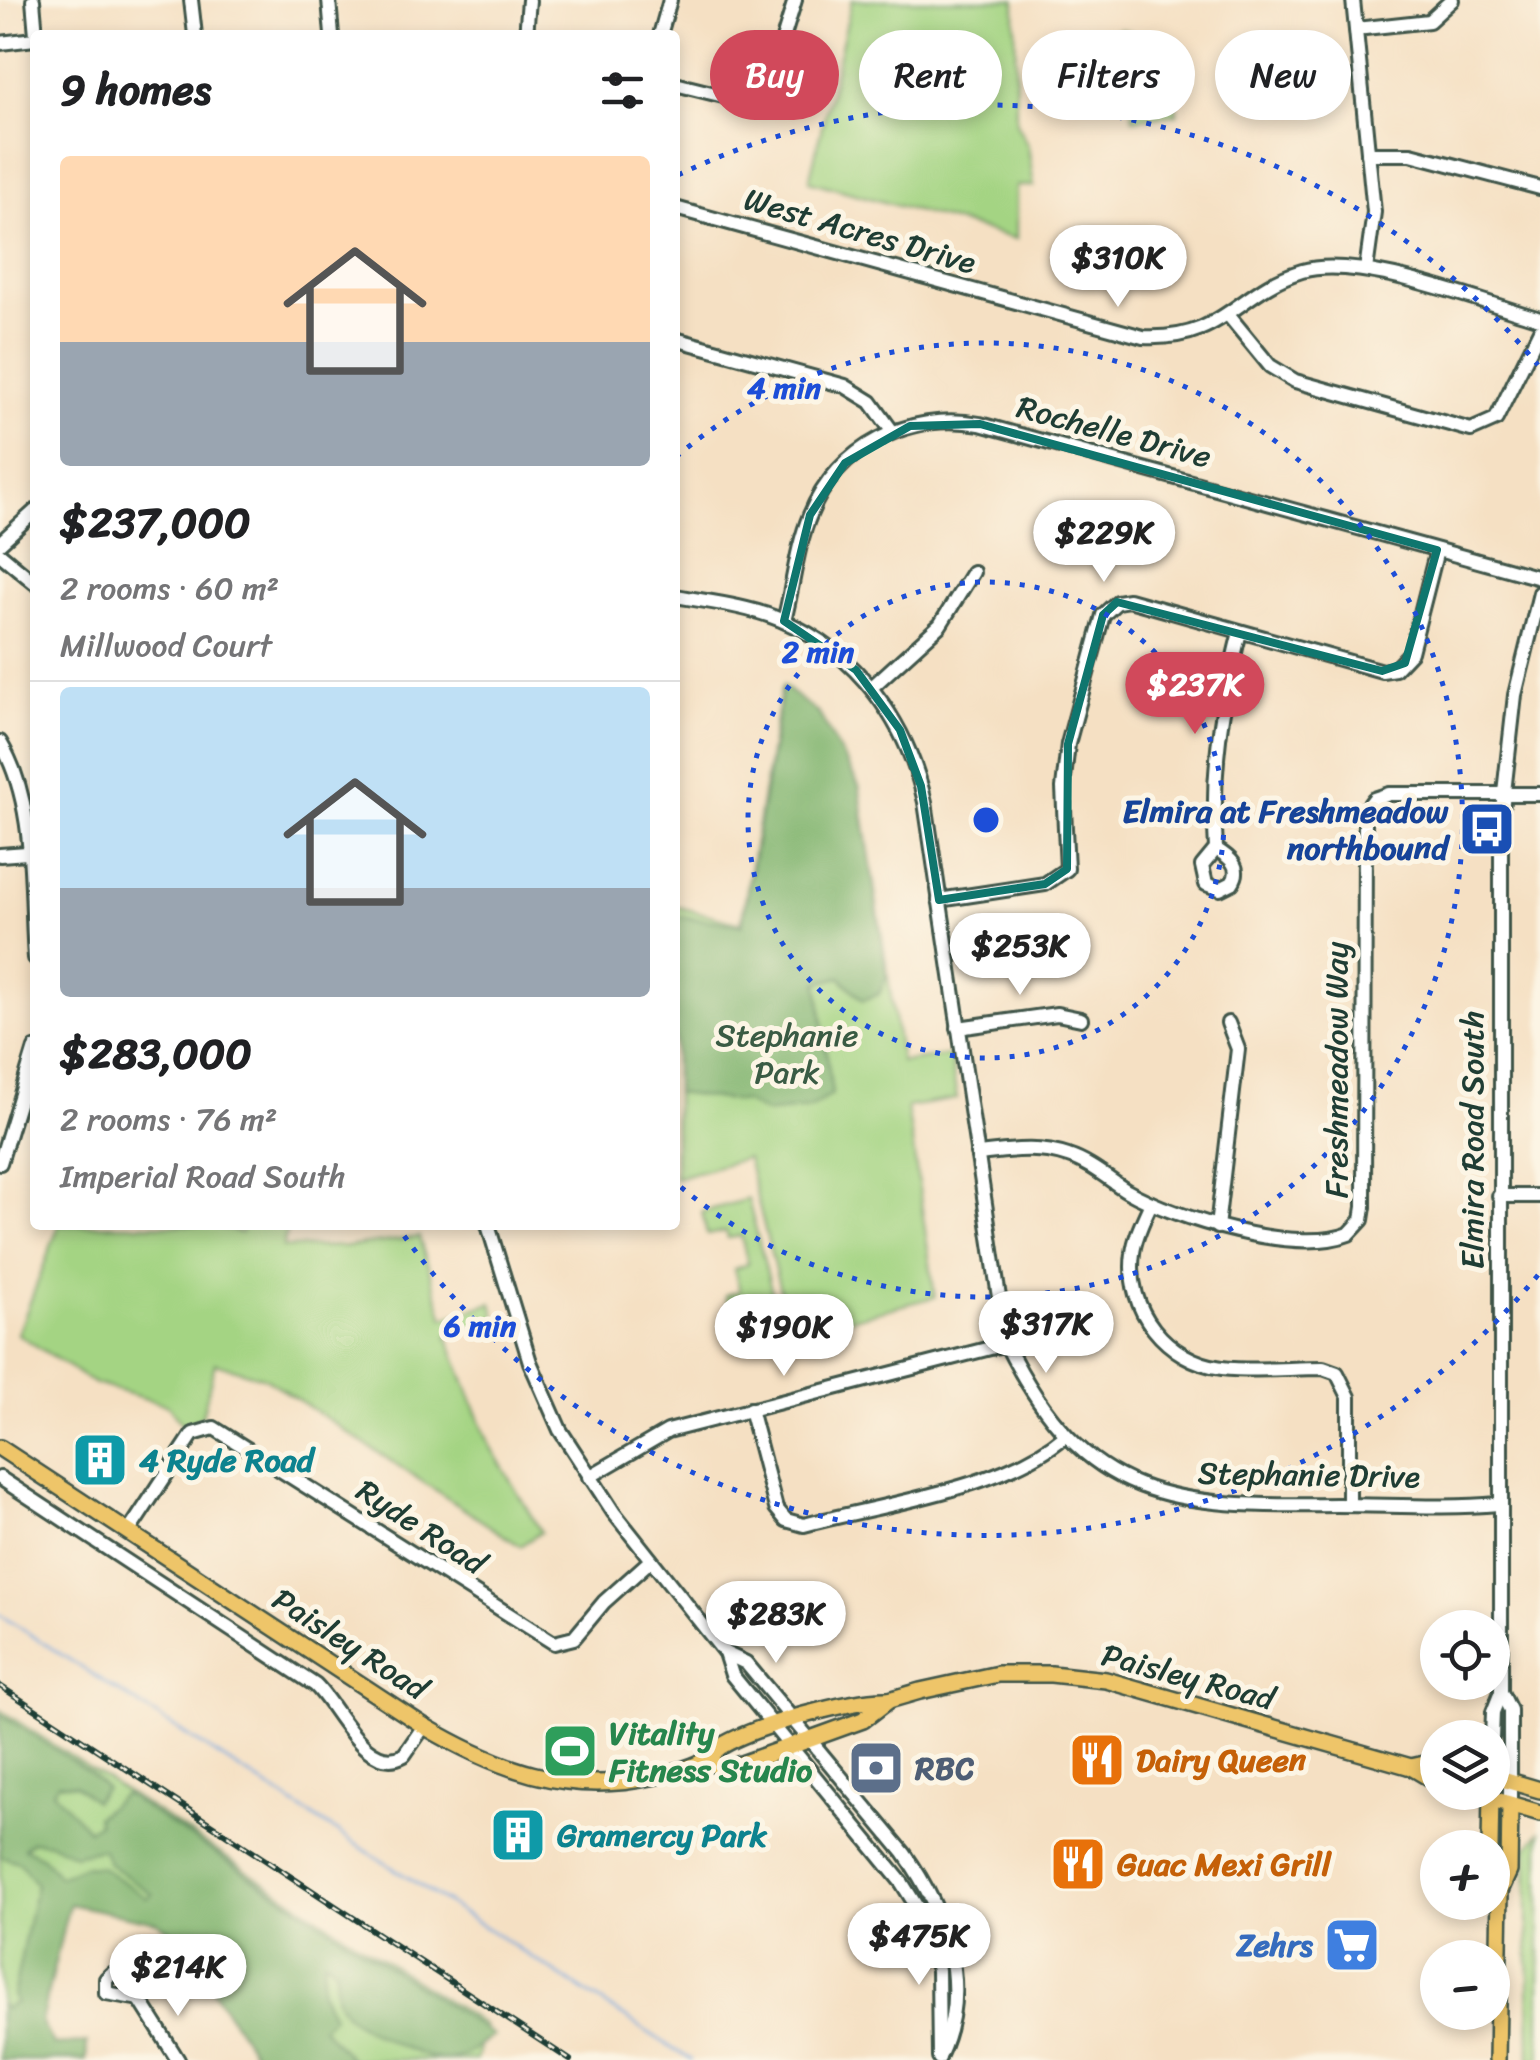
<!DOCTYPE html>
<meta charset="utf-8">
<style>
:root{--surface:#fff;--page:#f2f2f2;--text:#202124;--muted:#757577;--line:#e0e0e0;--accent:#d1495b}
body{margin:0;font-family:Sriracha,sans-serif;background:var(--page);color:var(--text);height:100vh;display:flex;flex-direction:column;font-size:38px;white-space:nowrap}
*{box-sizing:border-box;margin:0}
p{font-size:32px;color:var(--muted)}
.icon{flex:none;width:55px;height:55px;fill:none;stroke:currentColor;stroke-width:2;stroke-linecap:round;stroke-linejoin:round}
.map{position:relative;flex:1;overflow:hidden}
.drawer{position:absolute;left:30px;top:30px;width:650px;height:1200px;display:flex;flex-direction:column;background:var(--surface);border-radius:10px;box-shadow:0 5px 15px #0003}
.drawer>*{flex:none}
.guide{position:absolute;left:710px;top:30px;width:680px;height:90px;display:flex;gap:20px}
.tools{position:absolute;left:1420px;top:1610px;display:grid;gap:20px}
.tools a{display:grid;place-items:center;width:90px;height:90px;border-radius:50%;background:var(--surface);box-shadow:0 5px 15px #0003;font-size:50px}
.price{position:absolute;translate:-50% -85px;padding:0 22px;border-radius:35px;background:#fff;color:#222;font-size:32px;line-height:65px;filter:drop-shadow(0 2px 5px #0008)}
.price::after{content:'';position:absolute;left:50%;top:60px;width:30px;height:22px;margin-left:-15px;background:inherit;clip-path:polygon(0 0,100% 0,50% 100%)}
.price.current{background:var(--accent);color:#fff}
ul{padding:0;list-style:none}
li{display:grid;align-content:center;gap:20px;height:530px;padding:0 30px}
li+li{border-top:2px solid var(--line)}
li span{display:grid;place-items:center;height:310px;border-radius:10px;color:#555}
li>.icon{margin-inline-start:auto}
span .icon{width:180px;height:180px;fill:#fffc;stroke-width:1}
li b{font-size:42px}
h2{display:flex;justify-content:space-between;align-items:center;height:120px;padding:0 30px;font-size:42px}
.chip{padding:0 35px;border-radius:45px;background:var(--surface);box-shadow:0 5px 15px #0003;font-size:35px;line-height:90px}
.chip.current{background:var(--accent);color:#fff}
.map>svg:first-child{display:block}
</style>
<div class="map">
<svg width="1540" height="2060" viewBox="0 0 1540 2060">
<rect width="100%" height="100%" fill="#fcf5e5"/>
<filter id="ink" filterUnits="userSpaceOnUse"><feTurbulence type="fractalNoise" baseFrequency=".01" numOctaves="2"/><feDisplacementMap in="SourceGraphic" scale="20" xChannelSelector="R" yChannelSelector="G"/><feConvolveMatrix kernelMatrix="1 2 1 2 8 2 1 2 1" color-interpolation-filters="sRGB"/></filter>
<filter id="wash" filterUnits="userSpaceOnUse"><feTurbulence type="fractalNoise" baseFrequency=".0048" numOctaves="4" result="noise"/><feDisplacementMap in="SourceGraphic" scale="40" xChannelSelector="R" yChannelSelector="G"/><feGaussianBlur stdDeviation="2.25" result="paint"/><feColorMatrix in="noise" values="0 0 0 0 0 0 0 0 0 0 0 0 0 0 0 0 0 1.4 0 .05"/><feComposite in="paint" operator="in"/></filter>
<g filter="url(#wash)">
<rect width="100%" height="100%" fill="#f5e0c3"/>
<g fill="#a4d483" stroke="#62885c" stroke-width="2.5">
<polygon points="852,0 1015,0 1016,123 1028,146 1034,186 1016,186 1016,239 809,181"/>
<polygon points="1120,29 1135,34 1143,61 1140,66 1104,60 1105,38"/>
<polygon points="1174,89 1177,114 1133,119 1130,95"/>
<polygon points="781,689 819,714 859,786 901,1062 950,1055 957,1099 907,1107 935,1297 791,1334 747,1158 675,1178 675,906 741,923"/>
<polygon points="748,1199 777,1312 767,1330 736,1338 726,1295 740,1291 734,1269 748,1264 741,1236 728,1238 726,1231 707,1235 702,1212"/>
<polygon points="59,1225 211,1225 241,1233 244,1225 288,1225 283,1247 352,1246 419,1237 444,1318 492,1303 497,1321 447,1336 490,1446 541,1532 520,1546 265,1378 215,1363 202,1416 184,1427 168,1405 95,1384 18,1334"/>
<polygon points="0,1710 484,2025 476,2060 258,2060 178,1936 157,1922 69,1904 41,2021 53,2045 87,2043 86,2060 0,2060"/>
<polygon points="1540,1832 1540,2060 1530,2060 1527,1848"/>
</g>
<g fill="#83b671" stroke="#517a52" stroke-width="2.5" fill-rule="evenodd">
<polygon points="783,686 819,714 859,786 887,975 879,994 863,1000 840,977 818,983 832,1094 810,1108 765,1113 745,1102 675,1093 675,916 742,925"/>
<path d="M0,1714L89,1772L105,1788L94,1801L75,1785L58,1783L53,1791L88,1830L98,1823L96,1817L124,1794L493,2035C479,2045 464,2059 445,2060C423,2060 351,2026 341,2007C334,1995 335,1983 336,1969L324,1960L321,1991L333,2016L322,2027L352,2060H258L178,1936L157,1922L69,1904L41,2021L53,2045L87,2043L86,2060H0V2001L4,2009L16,2002L13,1996L36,1884L19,1862L0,1856ZM32,1841L51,1843L74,1855L102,1849L109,1864L152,1894L147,1898L101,1867L84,1866L59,1877L43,1857L24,1848Z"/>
</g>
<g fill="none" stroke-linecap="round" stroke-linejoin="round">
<polyline stroke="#6fa4dc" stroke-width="2.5" points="0,1615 691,2060"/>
</g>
</g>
<g filter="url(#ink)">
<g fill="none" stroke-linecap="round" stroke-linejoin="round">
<g stroke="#3f5549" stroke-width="18">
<g id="minor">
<polyline points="33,0 36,35"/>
<polyline points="191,0 195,35"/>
<polyline points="329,0 332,35"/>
<polyline points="1353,0 1374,212 1366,270"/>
<polyline points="1356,29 1429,21 1452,0"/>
<polyline points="526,35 529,0"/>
<polyline points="660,35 670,0"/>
<polyline points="0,43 35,39"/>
<polyline points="675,84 748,102 766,94 795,0"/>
<polyline points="1368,154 1411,154 1540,188"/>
<path d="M675,208L1143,337C1225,341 1236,291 1302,271C1359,254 1481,302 1540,319"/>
<polyline points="1229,316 1270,366 1295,381 1471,430 1496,419 1540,330"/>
<polyline points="675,339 845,386 871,402 892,431"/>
<polyline points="0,543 35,511"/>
<polyline points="0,554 35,583"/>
<path d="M675,596C710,602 748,606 781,620C858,653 907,722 925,802L1006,1344C1085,1504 1174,1507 1337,1505C1390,1505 1445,1509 1498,1504"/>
<path d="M784,621C793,587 796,548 810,515C837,447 909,411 980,424L1540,578"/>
<polyline points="872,687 940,625 973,572"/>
<path d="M0,742C37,804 30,888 35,958"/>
<path d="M1216,849C1229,857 1243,867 1232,883L1220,889L1206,884L1202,866L1216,849C1211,772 1221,706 1240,632"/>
<polyline points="0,855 27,853"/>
<polyline points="939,900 1045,884 1067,869 1063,788 1068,744 1103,615 1117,602 1129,600 1382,671 1395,669 1411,652 1437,550"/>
<polyline points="958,1028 1057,1014 1081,1019"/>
<path d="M977,1154C1008,1151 1037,1145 1068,1156C1090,1163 1108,1179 1127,1191C1176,1219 1296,1255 1349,1234L1362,1220L1364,1207L1365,811L1374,799L1389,794H1540"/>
<polyline points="0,1163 35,1048"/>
<polyline points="1499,1196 1540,1196"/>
<path d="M1151,1203C1144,1219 1135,1236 1133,1253C1125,1310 1167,1361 1222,1368C1254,1372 1290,1368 1323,1368L1337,1373L1349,1397V1505"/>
<polyline points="488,1225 530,1362 560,1430 614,1513 725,1653 732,1675 902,1883 920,1912 938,1970 939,2058"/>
<polyline points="1217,1227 1238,1049 1228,1023"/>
<path d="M750,1409L776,1508L786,1520L804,1525C883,1504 1003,1489 1065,1436"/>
<polyline points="589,1477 668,1431 1006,1344"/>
<path d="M0,1478L315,1685C337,1705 366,1776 404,1755L424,1726"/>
<polyline points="129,1531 193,1434 214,1428 554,1643 574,1638 604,1602 651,1560"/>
<path d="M725,1653L746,1663L904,1853C946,1912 972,1986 940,2055"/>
<polyline points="1501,1692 1510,1710 1510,1805"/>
<polyline points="1492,1738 1493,1712 1501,1692 1501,819 1515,695 1540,593"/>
<polyline points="140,1999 106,1993 106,1979 111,1974 125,1976 178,2060"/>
</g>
</g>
<g stroke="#3f5549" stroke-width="20">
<g id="major">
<path d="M0,1448L424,1726C495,1768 567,1796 651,1777C667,1774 688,1770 702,1762C709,1758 714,1751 720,1747C752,1727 853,1698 889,1700"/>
<polyline points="702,1762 730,1768 863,1720 889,1700 920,1691 998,1674 1051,1674 1106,1680 1411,1767 1438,1783"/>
<polyline points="1411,1767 1438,1761"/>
<polyline points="1492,1776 1540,1790"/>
<polyline points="1469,1792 1540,1813"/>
<polyline points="1490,1848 1491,1792"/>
<polyline points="1497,2060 1500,1891 1509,1871 1510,1805"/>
</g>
</g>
<use href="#minor" stroke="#fff" stroke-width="12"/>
<use href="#major" stroke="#eec569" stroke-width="15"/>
<g stroke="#1f3d34" stroke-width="6">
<polyline id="rail" points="0,1686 570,2060"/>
</g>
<use href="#rail" stroke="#fcf5e5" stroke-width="2.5" stroke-dasharray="8" stroke-linecap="butt"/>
</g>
</g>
<path fill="none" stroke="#0f766e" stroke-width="8" stroke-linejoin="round" d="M980,424L1437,550L1405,663L1382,671L1117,602L1103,615L1068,744L1067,869L1045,884L939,900L921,786L900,730L856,670L784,621L810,515L845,463L910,426Z"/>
<g fill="none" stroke="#1d4ed8" stroke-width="5" stroke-dasharray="5 10">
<circle cx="986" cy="820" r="238"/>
<path d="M676 457A477 477 0 1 1 676 1183"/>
<path d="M1538 1275A715 715 0 0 1 400 1230M678 175A715 715 0 0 1 1538 365"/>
</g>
<defs>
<g id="bus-square" transform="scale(2.875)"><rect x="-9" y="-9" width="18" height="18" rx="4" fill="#1a4fb4" stroke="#fcf5e5"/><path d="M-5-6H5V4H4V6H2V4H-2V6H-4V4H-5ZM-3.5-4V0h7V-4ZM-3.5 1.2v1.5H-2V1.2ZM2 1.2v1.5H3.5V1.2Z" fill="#fff"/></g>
<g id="building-square" transform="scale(2.875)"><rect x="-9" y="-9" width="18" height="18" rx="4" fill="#0f9aa8" stroke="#fcf5e5"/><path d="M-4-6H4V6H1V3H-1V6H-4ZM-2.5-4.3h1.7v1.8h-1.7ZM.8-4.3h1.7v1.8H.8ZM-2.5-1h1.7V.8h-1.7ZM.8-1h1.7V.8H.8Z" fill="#fff"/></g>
<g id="stadium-square" transform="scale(2.875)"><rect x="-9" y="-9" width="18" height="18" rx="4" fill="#2e9e5b" stroke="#fcf5e5"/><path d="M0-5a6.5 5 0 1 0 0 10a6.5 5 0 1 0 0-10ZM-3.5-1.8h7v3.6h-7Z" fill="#fff"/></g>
<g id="restaurant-square" transform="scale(2.875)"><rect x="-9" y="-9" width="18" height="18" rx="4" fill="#e8710a" stroke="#fcf5e5"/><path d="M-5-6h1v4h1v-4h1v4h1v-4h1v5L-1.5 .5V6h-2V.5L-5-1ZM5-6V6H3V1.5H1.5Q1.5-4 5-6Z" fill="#fff"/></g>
<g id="bank-square" transform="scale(2.875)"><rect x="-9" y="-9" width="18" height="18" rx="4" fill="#5c6f8a" stroke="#fcf5e5"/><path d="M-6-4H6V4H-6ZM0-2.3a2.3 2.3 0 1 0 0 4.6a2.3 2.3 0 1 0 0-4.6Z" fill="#fff"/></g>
<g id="supermarket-square" transform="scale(2.875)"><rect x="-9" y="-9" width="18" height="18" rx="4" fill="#3f7fe0" stroke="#fcf5e5"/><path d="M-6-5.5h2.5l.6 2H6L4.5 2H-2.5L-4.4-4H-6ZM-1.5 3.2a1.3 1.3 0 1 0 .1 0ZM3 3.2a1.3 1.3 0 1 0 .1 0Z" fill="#fff"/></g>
</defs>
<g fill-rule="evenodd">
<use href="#bus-square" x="1487" y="829"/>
<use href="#building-square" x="100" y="1460"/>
<use href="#stadium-square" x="570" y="1751"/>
<use href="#restaurant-square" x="1097" y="1760"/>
<use href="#bank-square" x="876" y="1768"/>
<use href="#building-square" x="518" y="1835"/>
<use href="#restaurant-square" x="1078" y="1864"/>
<use href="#supermarket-square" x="1352" y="1945"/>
</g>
<g text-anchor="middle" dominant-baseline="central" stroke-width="10" stroke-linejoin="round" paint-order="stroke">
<g font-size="32" fill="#1f3d34" stroke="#fcf5e5">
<text transform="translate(860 231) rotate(16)">West Acres Drive</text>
<text transform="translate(1114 432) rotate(15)">Rochelle Drive</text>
<text transform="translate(1336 1070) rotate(-90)">Freshmeadow Way</text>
<text transform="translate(1472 1140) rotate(-90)">Elmira Road South</text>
<text transform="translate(1309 1475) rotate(1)">Stephanie Drive</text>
<text transform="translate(421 1527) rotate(33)">Ryde Road</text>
<text transform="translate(350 1644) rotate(33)">Paisley Road</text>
<text transform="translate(1188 1677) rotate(15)">Paisley Road</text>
</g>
<g font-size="32" font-weight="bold" fill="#164399" stroke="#fcf5e5" text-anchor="end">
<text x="1448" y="811">Elmira at Freshmeadow<tspan x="1448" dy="37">northbound</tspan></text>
</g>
<g font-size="32" fill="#3a5b44" stroke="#fcf5e5">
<text x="787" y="1035">Stephanie<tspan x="787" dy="37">Park</tspan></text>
</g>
<g font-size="32" font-weight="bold" fill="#0d838f" stroke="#fcf5e5" text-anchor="start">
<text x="139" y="1460">4 Ryde Road</text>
<text x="557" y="1835">Gramercy Park</text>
</g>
<g font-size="32" font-weight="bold" fill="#27864d" stroke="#fcf5e5" text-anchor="start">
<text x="609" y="1733">Vitality<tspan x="609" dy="37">Fitness Studio</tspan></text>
</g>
<g font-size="32" font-weight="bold" fill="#c56008" stroke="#fcf5e5" text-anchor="start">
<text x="1136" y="1760">Dairy Queen</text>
<text x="1117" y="1864">Guac Mexi Grill</text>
</g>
<g font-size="32" font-weight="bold" fill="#4e5e75" stroke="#fcf5e5" text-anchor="start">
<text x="915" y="1768">RBC</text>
</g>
<g font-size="32" font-weight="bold" fill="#366cbe" stroke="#fcf5e5" text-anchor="end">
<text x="1313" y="1945">Zehrs</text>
</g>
</g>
<circle cx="986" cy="820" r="15" fill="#1d4ed8" stroke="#fcf5e5" stroke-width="5"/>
<g font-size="30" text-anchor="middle" font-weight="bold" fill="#1d4ed8" stroke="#fcf5e5" stroke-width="10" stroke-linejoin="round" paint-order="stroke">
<text x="784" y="398">4 min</text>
<text x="818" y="662">2 min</text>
<text x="480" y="1336">6 min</text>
</g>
</svg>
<div class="tools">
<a><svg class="icon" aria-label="locate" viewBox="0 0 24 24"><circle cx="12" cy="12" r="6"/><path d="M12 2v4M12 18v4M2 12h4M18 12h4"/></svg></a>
<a><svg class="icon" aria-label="layers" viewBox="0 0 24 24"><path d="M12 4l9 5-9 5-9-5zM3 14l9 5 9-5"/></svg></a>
<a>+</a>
<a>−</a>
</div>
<b class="price" style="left:1118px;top:310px">$310K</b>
<b class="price" style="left:1104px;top:585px">$229K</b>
<b class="price current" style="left:1195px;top:737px">$237K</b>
<b class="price" style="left:1020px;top:998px">$253K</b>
<b class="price" style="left:1046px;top:1376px">$317K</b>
<b class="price" style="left:784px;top:1379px">$190K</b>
<b class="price" style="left:776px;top:1666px">$283K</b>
<b class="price" style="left:919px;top:1988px">$475K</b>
<b class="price" style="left:178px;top:2019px">$214K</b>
<div class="guide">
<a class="chip current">Buy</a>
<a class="chip">Rent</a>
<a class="chip">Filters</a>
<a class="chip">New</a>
</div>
<section class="drawer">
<h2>9 homes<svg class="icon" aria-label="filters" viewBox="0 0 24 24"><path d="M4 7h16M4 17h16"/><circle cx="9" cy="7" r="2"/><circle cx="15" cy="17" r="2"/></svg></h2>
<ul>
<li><span style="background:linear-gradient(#ffd9b3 60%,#9aa5b1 0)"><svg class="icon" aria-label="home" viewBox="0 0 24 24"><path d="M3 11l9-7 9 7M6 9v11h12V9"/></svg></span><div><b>$237,000</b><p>2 rooms · 60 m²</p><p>Millwood Court</p></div></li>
<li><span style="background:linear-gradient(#bfe0f5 65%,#9aa5b1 0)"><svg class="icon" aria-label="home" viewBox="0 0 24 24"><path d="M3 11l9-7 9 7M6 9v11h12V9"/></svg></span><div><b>$283,000</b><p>2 rooms · 76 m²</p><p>Imperial Road South</p></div></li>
</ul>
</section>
</div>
